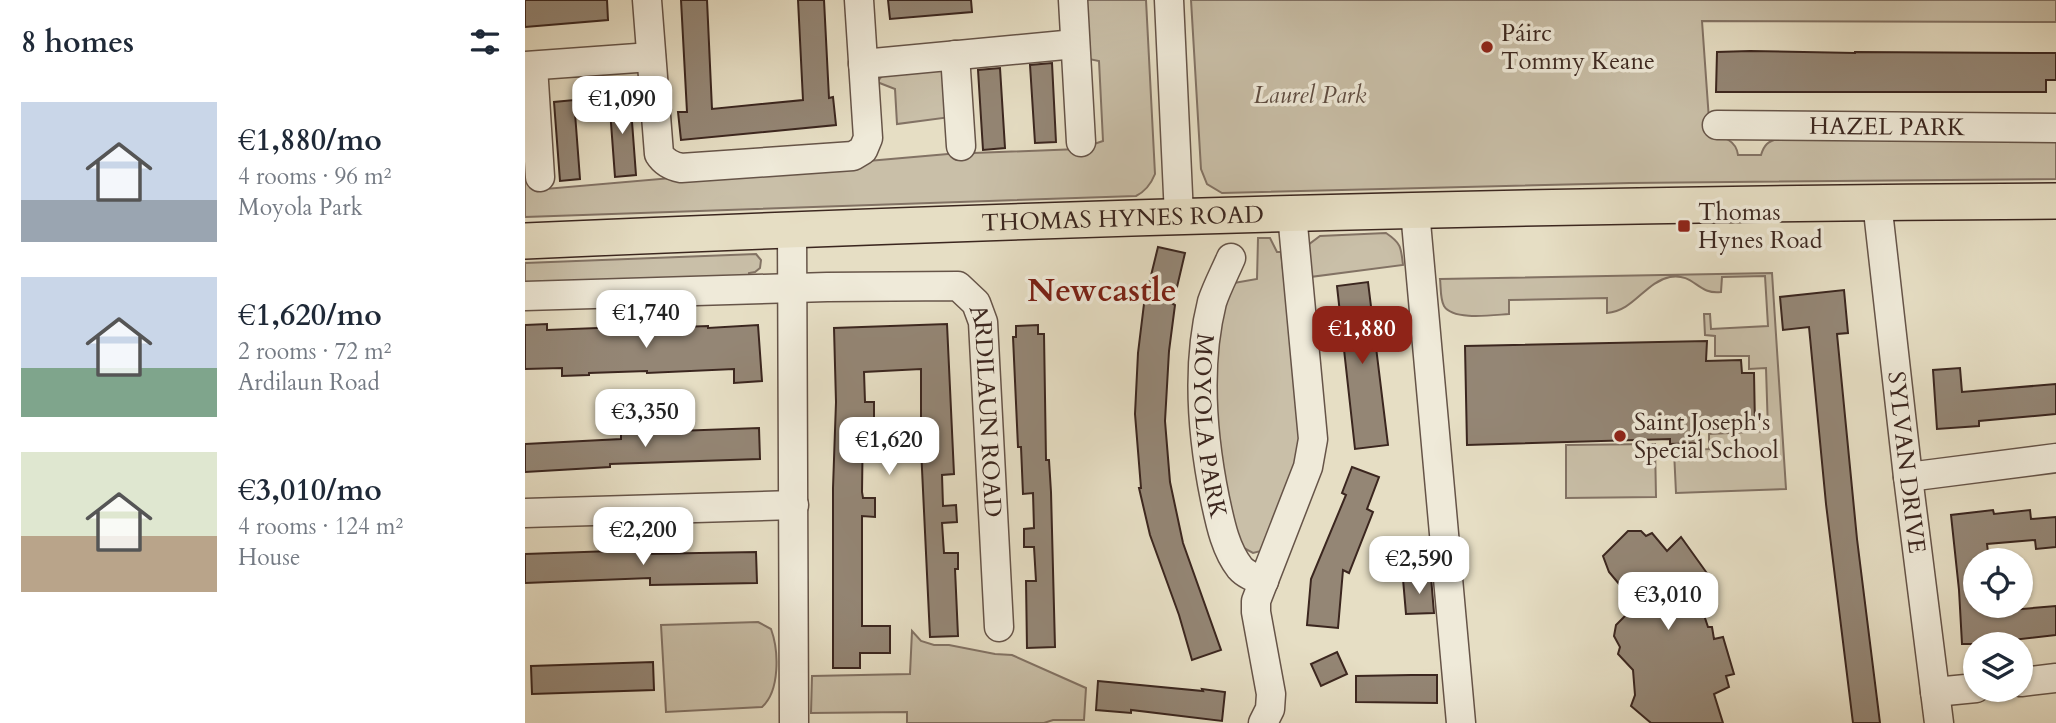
<!DOCTYPE html>
<meta charset="utf-8">
<style>
:root{--surface:#fff;--page:#f2f2f3;--text:#1f2937;--muted:#747a83;--accent:#8f2418}
body{margin:0;font-family:Cardo,serif;background:var(--page);color:var(--text);height:100vh;display:flex;flex-direction:column;font-size:26px;white-space:nowrap}
*{box-sizing:border-box;margin:0}
p{font-size:23px;color:var(--muted)}
.icon{flex:none;width:38px;height:38px;fill:none;stroke:currentColor;stroke-width:2;stroke-linecap:round;stroke-linejoin:round}
.map{position:relative;flex:1;overflow:hidden}
.drawer{display:flex;flex-direction:column;background:var(--surface);width:525px}
.drawer>*{flex:none}
.fabs{position:absolute;left:1438px;top:548px;display:grid;gap:14px}
.fabs a{display:grid;place-items:center;width:70px;height:70px;border-radius:50%;background:var(--surface);box-shadow:0 2px 5px #0004;font-size:35px}
.price{position:absolute;translate:-50% -60px;padding:0 16px;border-radius:14px;background:#fff;color:#222;font-size:23px;line-height:46px;filter:drop-shadow(0 2px 4px #0008)}
.price::after{content:'';position:absolute;left:50%;top:42px;width:21px;height:16px;margin-left:-10px;background:inherit;clip-path:polygon(0 0,100% 0,50% 100%)}
.price.selected{background:var(--accent);color:#fff}
ul{padding:0;list-style:none}
li{display:flex;align-items:center;gap:21px;height:175px;padding:0 21px}
li span{display:grid;place-items:center;flex:none;width:196px;height:140px;border-radius:0px;color:#555}
li>.icon{margin-inline-start:auto}
span .icon{width:84px;height:84px;fill:#fffc;stroke-width:1}
li b{font-size:30px}
h2{display:flex;justify-content:space-between;align-items:center;height:84px;padding:0 21px;font-size:30px}
main{display:flex;flex:1;min-height:0}
.map>svg:first-child{display:block}
</style>
<main>
<section class="drawer">
<h2>8 homes<svg class="icon" aria-label="filters" viewBox="0 0 24 24"><path d="M4 7h16M4 17h16"/><circle cx="9" cy="7" r="2"/><circle cx="15" cy="17" r="2"/></svg></h2>
<ul>
<li><span style="background:linear-gradient(#c9d6e8 70%,#9aa5b1 0)"><svg class="icon" aria-label="home" viewBox="0 0 24 24"><path d="M3 11l9-7 9 7M6 9v11h12V9"/></svg></span><div><b>€1,880/mo</b><p>4 rooms · 96 m²</p><p>Moyola Park</p></div></li>
<li><span style="background:linear-gradient(#c9d6e8 65%,#7fa58c 0)"><svg class="icon" aria-label="home" viewBox="0 0 24 24"><path d="M3 11l9-7 9 7M6 9v11h12V9"/></svg></span><div><b>€1,620/mo</b><p>2 rooms · 72 m²</p><p>Ardilaun Road</p></div></li>
<li><span style="background:linear-gradient(#dfe7d0 60%,#b9a48a 0)"><svg class="icon" aria-label="home" viewBox="0 0 24 24"><path d="M3 11l9-7 9 7M6 9v11h12V9"/></svg></span><div><b>€3,010/mo</b><p>4 rooms · 124 m²</p><p>House</p></div></li>
</ul>
</section>
<div class="map">
<svg width="1531" height="723" viewBox="0 0 1531 723">
<rect width="100%" height="100%" fill="#e6dec4"/>
<filter id="stains"><feTurbulence type="fractalNoise" baseFrequency=".00286" numOctaves="4"/><feColorMatrix values="0 0 0 0 .2 0 0 0 0 .09 0 0 0 0 .02 0 0 0 .5 -.17"/></filter>
<radialGradient id="worn" r=".72"><stop offset=".6" stop-color="#630" stop-opacity="0"/><stop offset="1" stop-color="#630" stop-opacity=".3"/></radialGradient>
<g fill="#c9bfa8" stroke="#827264" stroke-width="2">
<path d="M556,0H621L630,174C626,184 621,191 611,196L0,217V110L9,190L423,154L554,149L578,141L574,61L559,58Z"/>
<path d="M666,0H1531V22L1177,21L1185,134C1199,137 1211,140 1213,155H1236C1239,145 1243,141 1253,139H1531V179L1105,183L697,193L682,184L676,169Z"/>
<polygon points="422,66 426,117 372,124 370,89 352,82 361,71"/>
<path d="M861,233C876,243 876,247 878,265L785,277L783,245L795,236Z"/>
<polygon points="733,238 745,238 752,252 756,252 778,444 736,551 728,553 717,547 712,540 690,434 691,341 705,287 709,283 732,279"/>
<polygon points="231,254 236,260 235,268 230,272 224,273 224,277 0,286 0,263"/>
<path d="M1247,273L1261,489L1151,493L1149,451L1184,449V434L1243,431L1241,368L1224,369V356H1190V336L1180,335L1179,314H1185L1186,329L1243,326L1240,276L1197,277L1196,292C1172,295 1170,273 1145,277C1120,282 1109,311 1082,313V298L984,300V314C968,315 928,321 919,306C915,299 916,287 915,279Z"/>
<polygon points="1130,444 1131,497 1041,498 1041,445"/>
<path d="M233,622L246,629C254,651 255,691 237,707L141,712L136,625Z"/>
<polygon points="387,631 396,641 409,645 424,645 470,654 487,655 561,688 559,720 528,720 519,723 382,723 382,712 286,713 287,676 385,674"/>
</g>
<g fill="#948675" stroke="#3b261f" stroke-width="2">
<polygon points="0,0 82,0 83,20 0,27"/>
<polygon points="156,0 182,0 187,109 278,100 273,0 299,0 304,98 308,97 311,125 156,140 153,112 162,112"/>
<polygon points="363,0 446,0 447,12 365,19"/>
<polygon points="1225,51 1330,53 1330,52 1531,53 1531,80 1521,80 1521,92 1191,92 1192,52"/>
<polygon points="527,63 531,142 510,143 505,65"/>
<polygon points="475,68 480,148 458,150 453,70"/>
<polygon points="105,95 111,175 90,177 84,96"/>
<polygon points="49,100 55,179 35,181 29,102"/>
<polygon points="633,247 660,253 648,304 650,305 644,351 640,421 645,482 658,543 696,650 667,660 654,615 625,535 614,488 616,488 610,414 613,353 619,304"/>
<polygon points="843,282 863,445 830,449 812,286"/>
<polygon points="1319,290 1323,333 1312,334 1332,539 1355,723 1328,723 1301,504 1284,327 1258,330 1255,297"/>
<polygon points="22,324 22,330 98,327 98,329 183,326 183,328 233,325 237,381 209,383 209,369 122,373 122,371 64,373 64,375 37,376 37,368 0,369 0,325"/>
<polygon points="422,324 429,474 417,475 418,506 431,505 432,522 417,523 419,553 433,553 433,569 430,569 433,636 405,637 396,448 396,369 339,372 340,402 349,402 349,418 338,418 337,492 338,498 350,498 350,517 337,516 337,626 365,626 365,653 335,653 335,668 308,668 308,488 311,402 309,328"/>
<polygon points="513,325 513,334 519,334 521,460 524,460 526,492 530,647 502,648 501,581 511,581 509,547 499,547 499,529 509,528 508,493 498,494 496,447 493,447 488,337 491,337 491,326"/>
<polygon points="1182,341 1181,361 1216,360 1217,373 1229,373 1230,426 1174,428 1174,443 1145,444 1145,439 942,445 940,346"/>
<polygon points="1435,368 1437,392 1531,384 1531,414 1454,421 1454,426 1412,429 1408,370"/>
<polygon points="234,428 235,459 85,464 85,467 0,472 0,444 96,439 96,433"/>
<polygon points="827,467 854,477 842,509 848,512 824,573 818,570 813,628 782,625 786,579 821,495 817,493"/>
<polygon points="1468,510 1469,514 1505,510 1506,519 1531,517 1531,547 1511,549 1510,540 1462,544 1464,560 1451,560 1451,606 1461,606 1462,612 1531,606 1531,635 1478,641 1479,644 1437,644 1434,590 1426,515"/>
<polygon points="1103,531 1116,531 1121,536 1127,533 1142,551 1156,537 1189,583 1173,597 1183,627 1187,627 1189,639 1198,637 1209,674 1201,676 1204,687 1189,694 1198,723 1126,723 1106,706 1110,695 1108,670 1093,654 1095,647 1089,636 1091,625 1115,601 1099,590 1084,572 1078,556"/>
<polygon points="117,550 118,554 231,552 232,583 125,585 125,578 0,583 0,554"/>
<polygon points="906,577 909,613 881,614 878,579"/>
<polygon points="812,652 822,674 796,686 786,664"/>
<polygon points="128,662 129,690 7,694 6,666"/>
<polygon points="886,675 912,675 912,703 831,702 831,676"/>
<polygon points="573,681 678,691 677,689 700,692 697,721 606,710 606,713 571,710"/>
</g>
<g fill="none" stroke-linecap="round" stroke-linejoin="round">
<g stroke="#665448" stroke-width="31">
<g id="minor">
<path d="M122,0L134,154C139,162 146,166 156,168L328,156L338,150L343,138L334,0"/>
<polyline points="548,0 556,142"/>
<polyline points="644,0 654,216"/>
<polyline points="430,55 436,146"/>
<polyline points="338,64 550,44"/>
<polyline points="0,66 126,57"/>
<polyline points="8,66 15,177"/>
<path id="s1" d="M1192,125L1531,128"/>
<path id="s2" d="M1352,202L1383,477L1414,723"/>
<polyline points="890,211 936,723"/>
<polyline points="267,229 269,723"/>
<path id="s3" d="M706,258C700,272 692,287 687,302C671,366 677,435 690,499C695,522 700,549 715,568C721,575 731,578 739,581"/>
<path id="s4" d="M0,296L302,287L433,286L451,303L458,322L474,627"/>
<polyline points="1383,477 1531,458"/>
<polyline points="0,513 269,505"/>
<polyline points="1496,682 1531,678"/>
<polyline points="1410,692 1451,688"/>
<polyline points="738,723 745,709 746,694 731,612 731,601 783,467 788,439 767,214"/>
</g>
</g>
<g stroke="#3b261f" stroke-width="38">
<g id="major">
<path id="s5" d="M0,241C510,218 1020,204 1531,201"/>
</g>
</g>
<use href="#minor" stroke="#efead9" stroke-width="28"/>
<use href="#major" stroke="#e6dec4" stroke-width="35"/>
</g>
<g fill="#8f2418" stroke="#efead9" stroke-width="2.5">
<circle cx="962" cy="47" r="7"/>
<rect x="1152" y="219" width="14" height="14" rx="3.5"/>
<circle cx="1095" cy="436" r="7"/>
</g>
<g text-anchor="middle" dominant-baseline="central" stroke-width="7" stroke-linejoin="round" paint-order="stroke">
<g font-size="24" fill="#3b261f" stroke="#efead9" text-anchor="start">
<text x="976" y="33">Páirc<tspan x="976" dy="28">Tommy Keane</tspan></text>
<text x="1173" y="212">Thomas<tspan x="1173" dy="28">Hynes Road</tspan></text>
<text x="1109" y="422">Saint Joseph's<tspan x="1109" dy="28">Special School</tspan></text>
</g>
<g font-size="24" font-style="italic" fill="#5e4c41" stroke="#efead9">
<text x="785" y="95">Laurel Park</text>
</g>
<g font-size="24" fill="#3b261f" stroke="#efead9">
<text stroke="none"><textPath href="#s1" startOffset="170">HAZEL PARK</textPath></text>
<text stroke="none"><textPath href="#s5" startOffset="598">THOMAS HYNES ROAD</textPath></text>
<text stroke="none"><textPath href="#s4" startOffset="567">ARDILAUN ROAD</textPath></text>
<text stroke="none"><textPath href="#s3" startOffset="173">MOYOLA PARK</textPath></text>
<text stroke="none"><textPath href="#s2" startOffset="262">SYLVAN DRIVE</textPath></text>
</g>
<g font-size="32" font-weight="bold" fill="#7a1f14" stroke="#efead9">
<text x="577" y="291">Newcastle</text>
</g>
</g>
<rect width="100%" height="100%" filter="url(#stains)"/>
<rect width="100%" height="100%" fill="url(#worn)"/>
</svg>
<div class="fabs">
<a><svg class="icon" aria-label="locate" viewBox="0 0 24 24"><circle cx="12" cy="12" r="6"/><path d="M12 2v4M12 18v4M2 12h4M18 12h4"/></svg></a>
<a><svg class="icon" aria-label="layers" viewBox="0 0 24 24"><path d="M12 4l9 5-9 5-9-5zM3 14l9 5 9-5"/></svg></a>
</div>
<b class="price" style="left:97px;top:136px">€1,090</b>
<b class="price" style="left:121px;top:350px">€1,740</b>
<b class="price selected" style="left:837px;top:366px">€1,880</b>
<b class="price" style="left:120px;top:449px">€3,350</b>
<b class="price" style="left:364px;top:477px">€1,620</b>
<b class="price" style="left:118px;top:567px">€2,200</b>
<b class="price" style="left:894px;top:596px">€2,590</b>
<b class="price" style="left:1143px;top:632px">€3,010</b>
</div>
</main>
